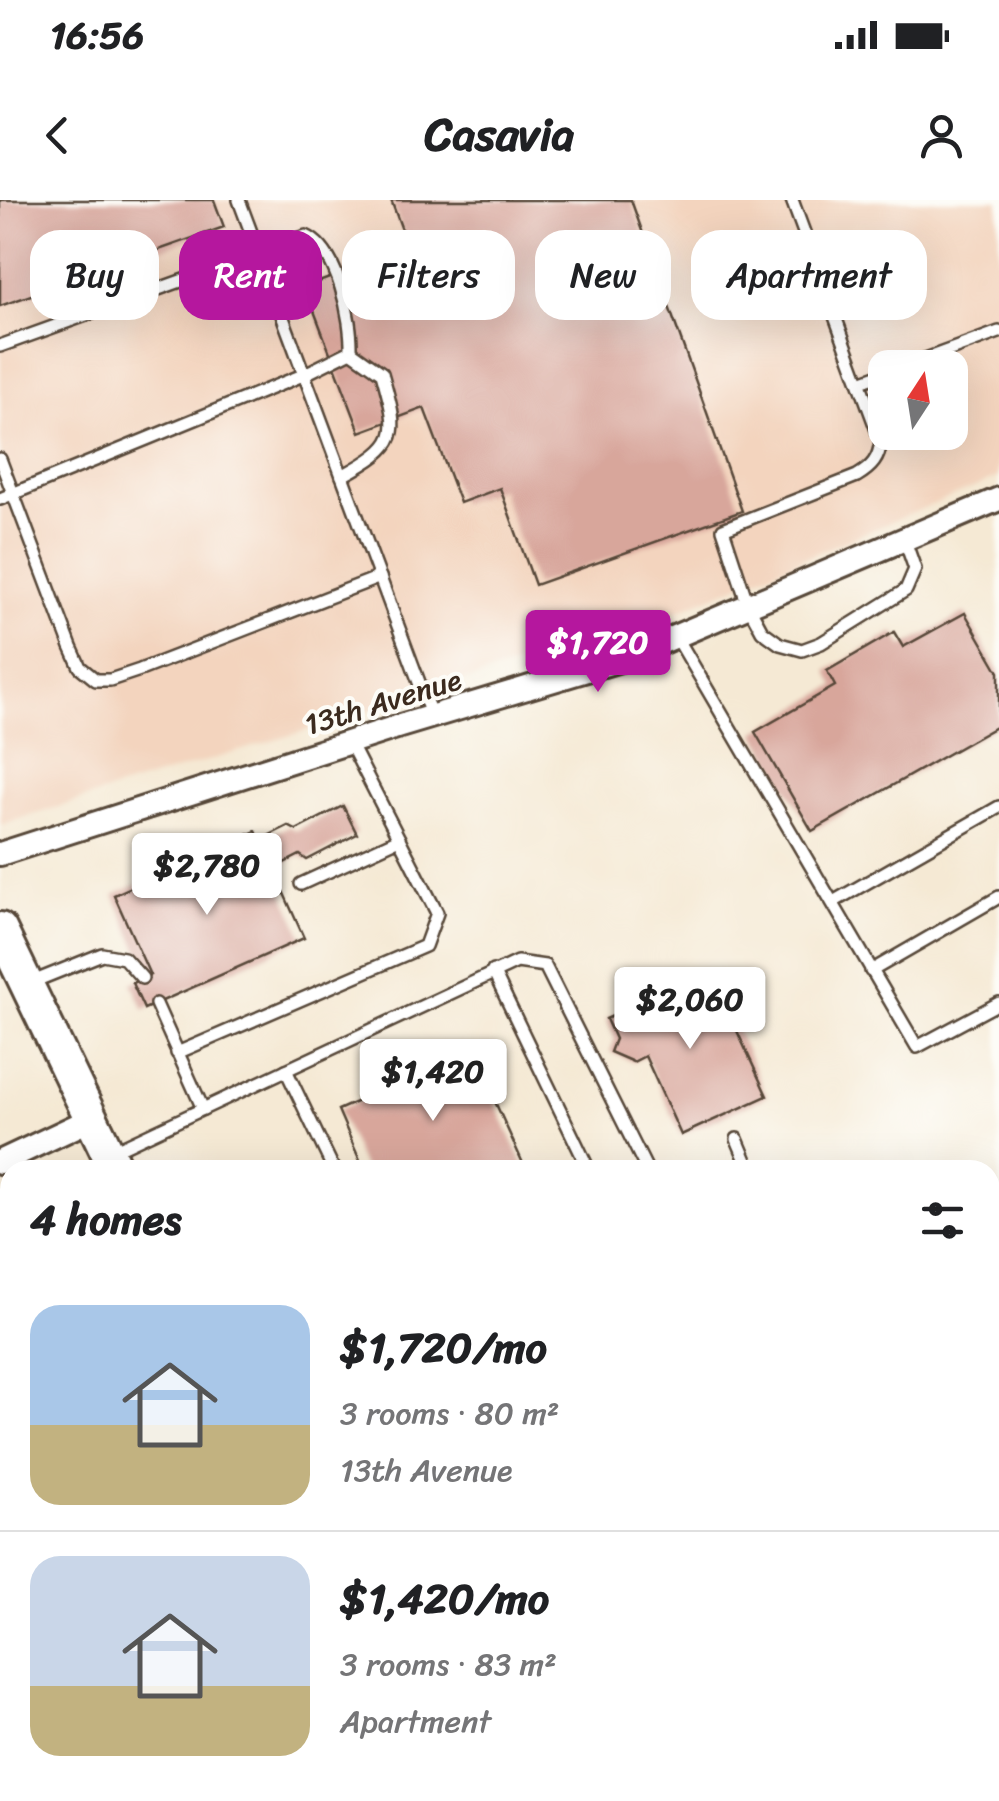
<!DOCTYPE html>
<meta charset="utf-8">
<style>
:root{--surface:#fff;--page:#f2f2f2;--text:#202124;--muted:#757577;--line:#e0e0e0;--accent:#b5179e}
body{margin:0;font-family:Sriracha,sans-serif;background:var(--page);color:var(--text);height:100vh;display:flex;flex-direction:column;font-size:38px;white-space:nowrap}
*{box-sizing:border-box;margin:0}
p{font-size:32px;color:var(--muted)}
.icon{flex:none;width:55px;height:55px;fill:none;stroke:currentColor;stroke-width:2;stroke-linecap:round;stroke-linejoin:round}
.map{position:relative;flex:1;overflow:hidden}
.side{position:absolute;left:0px;top:960px;width:1000px;height:642px;display:flex;flex-direction:column;background:var(--surface);border-radius:30px 30px 0 0;box-shadow:0 10px 40px #0002}
.side>*{flex:none}
.top-card{position:absolute;left:30px;top:30px;width:940px;height:90px;display:flex;gap:20px}
.needle{width:65px;rotate:12deg}
.fabs{position:absolute;left:868px;top:150px;display:grid;gap:20px}
.fabs a{display:grid;place-items:center;width:100px;height:100px;border-radius:20px;background:var(--surface);box-shadow:0 10px 40px #0002;font-size:50px}
.price{position:absolute;translate:-50% -85px;padding:0 22px;border-radius:10px;background:#fff;color:#222;font-size:32px;line-height:65px;filter:drop-shadow(0 2px 5px #0008)}
.price::after{content:'';position:absolute;left:50%;top:60px;width:30px;height:22px;margin-left:-15px;background:inherit;clip-path:polygon(0 0,100% 0,50% 100%)}
.price.current{background:var(--accent);color:#fff}
ul{padding:0;list-style:none}
li{display:flex;align-items:center;gap:30px;height:250px;padding:0 30px}
li+li{border-top:2px solid var(--line)}
li span{display:grid;place-items:center;flex:none;width:280px;height:200px;border-radius:30px;color:#555}
li>.icon{margin-inline-start:auto}
span .icon{width:120px;height:120px;fill:#fffc;stroke-width:1}
li b{font-size:42px}
h2{display:flex;justify-content:space-between;align-items:center;height:120px;padding:0 30px;font-size:42px}
.tag{padding:0 35px;border-radius:30px;background:var(--surface);box-shadow:0 10px 40px #0002;font-size:35px;line-height:90px}
.tag.current{background:var(--accent);color:#fff}
.status{display:flex;justify-content:space-between;align-items:center;height:70px;padding:0 50px;background:var(--surface);direction:ltr}
.status svg{height:28px;fill:currentColor}
header{display:flex;justify-content:space-between;align-items:center;height:130px;padding:0 30px;background:var(--surface);font-size:45px;font-weight:700}
.map>svg:first-child{display:block}
</style>
<div class="status"><b>16:56</b><svg viewBox="0 0 49 12"><path d="M0 12V9h3v3zM5 12V6h3v6zM10 12V3h3v9zM15 12V0h3v12zM26 1h20v11H26zM47 4h2v5h-2z"/></svg></div>
<header><svg class="icon" aria-label="back" viewBox="0 0 24 24"><path d="M15 5l-7 7 7 7"/></svg>Casavia<svg class="icon" aria-label="person" viewBox="0 0 24 24"><circle cx="12" cy="8" r="4"/><path d="M4 21q1-7 8-7t8 7"/></svg></header>
<div class="map">
<svg width="999" height="1601" viewBox="0 0 999 1601">
<rect width="100%" height="100%" fill="#fdfcf7"/>
<filter id="ink" filterUnits="userSpaceOnUse"><feTurbulence type="fractalNoise" baseFrequency=".01" numOctaves="2"/><feDisplacementMap in="SourceGraphic" scale="20" xChannelSelector="R" yChannelSelector="G"/><feConvolveMatrix kernelMatrix="1 2 1 2 8 2 1 2 1" color-interpolation-filters="sRGB"/></filter>
<filter id="wash" filterUnits="userSpaceOnUse"><feTurbulence type="fractalNoise" baseFrequency=".0048" numOctaves="4" result="noise"/><feDisplacementMap in="SourceGraphic" scale="40" xChannelSelector="R" yChannelSelector="G"/><feGaussianBlur stdDeviation="2.25" result="paint"/><feColorMatrix in="noise" values="0 0 0 0 0 0 0 0 0 0 0 0 0 0 0 0 0 1.4 0 .05"/><feComposite in="paint" operator="in"/></filter>
<g filter="url(#wash)">
<rect width="100%" height="100%" fill="#f5e9d4"/>
<path fill="#f3d4be" fill-rule="evenodd" d="M0,0H999V277L631,430L0,625ZM885,168H950V232H885Z"/>
<g id="blocks">
<g fill="#d8a69b">
<polygon points="0,0 214,0 224,27 0,106"/>
<polygon points="391,0 631,0 742,311 535,385 500,288 460,303 424,208 360,232 305,87 409,49"/>
<polygon points="965,413 999,472 999,525 812,631 755,532 835,486 827,471 894,432 903,447"/>
<polygon points="343,606 357,634 307,660 300,655 278,666 264,638 288,626 296,630"/>
<polygon points="256,631 304,738 144,809 132,783 150,775 114,695"/>
<polygon points="709,773 724,804 740,796 744,802 727,809 767,896 681,935 645,856 633,862 610,852 615,839 606,819"/>
<polygon points="472,851 526,970 364,970 338,910"/>
</g>
</g>
</g>
<g filter="url(#ink)">
<use href="#blocks" fill-opacity="0" stroke="#574739" stroke-width="2.5"/>
<g fill="none" stroke-linecap="round" stroke-linejoin="round">
<g stroke="#574739" stroke-width="16">
<g id="lane">
<polyline points="239,0 432,517"/>
<path d="M792,0L881,241C879,259 872,267 857,276L723,329L748,405L762,431L780,444L802,450L821,443L906,390L915,369L904,338"/>
<path d="M0,146L306,36C338,50 352,119 351,151"/>
<polyline points="901,168 999,132"/>
<polyline points="860,182 885,173"/>
<polyline points="0,259 71,447 80,467 96,480 110,480 140,470 380,377"/>
<path d="M342,276C403,243 399,235 382,173L351,151"/>
<polyline points="0,299 303,175 351,151"/>
<polyline points="676,436 917,847 999,803"/>
<polyline points="301,684 399,639"/>
<polyline points="833,702 999,607"/>
<polyline points="493,771 589,970"/>
<polyline points="871,771 999,697"/>
<polyline points="30,783 102,754 124,758 142,778"/>
<polyline points="156,804 203,909"/>
<polyline points="177,853 425,746 437,713 350,543"/>
<polyline points="286,870 334,970"/>
<polyline points="737,939 750,970"/>
<polyline points="111,952 517,762 545,766 647,970"/>
<polyline points="0,1145 10,1129"/>
<polyline points="0,1207 10,1202"/>
<polyline points="535,1592 540,1601"/>
</g>
</g>
<g stroke="#574739" stroke-width="28">
<g id="street">
<polyline points="0,654 400,526 620,460 999,299"/>
<polyline points="0,962 91,919"/>
</g>
</g>
<g stroke="#574739" stroke-width="38">
<g id="secondary">
<polyline points="0,729 116,970"/>
<polyline points="416,1592 420,1601"/>
</g>
</g>
<use href="#lane" stroke="#fff" stroke-width="11"/>
<use href="#street" stroke="#fff" stroke-width="22"/>
<use href="#secondary" stroke="#fff" stroke-width="32"/>
</g>
</g>
<g text-anchor="middle" dominant-baseline="central" stroke-width="8" stroke-linejoin="round" paint-order="stroke">
<g font-size="30" fill="#3b2a1e" stroke="#fdfcf7">
<text transform="translate(383 502) rotate(-17)">13th Avenue</text>
</g>
</g>
</svg>
<div class="fabs">
<a><svg class="needle" viewBox="-14 -14 28 28"><path d="M0-13l5 13h-10z" fill="#e53935"/><path d="M0 13l5-13h-10z" fill="#757577"/></svg></a>
</div>
<b class="price current" style="left:598px;top:495px">$1,720</b>
<b class="price" style="left:207px;top:718px">$2,780</b>
<b class="price" style="left:690px;top:852px">$2,060</b>
<b class="price" style="left:433px;top:924px">$1,420</b>
<div class="top-card">
<a class="tag">Buy</a>
<a class="tag current">Rent</a>
<a class="tag">Filters</a>
<a class="tag">New</a>
<a class="tag">Apartment</a>
</div>
<section class="side">
<h2>4 homes<svg class="icon" aria-label="filters" viewBox="0 0 24 24"><path d="M4 7h16M4 17h16"/><circle cx="9" cy="7" r="2"/><circle cx="15" cy="17" r="2"/></svg></h2>
<ul>
<li><span style="background:linear-gradient(#a9c7e8 60%,#c2b280 0)"><svg class="icon" aria-label="home" viewBox="0 0 24 24"><path d="M3 11l9-7 9 7M6 9v11h12V9"/></svg></span><div><b>$1,720/mo</b><p>3 rooms · 80 m²</p><p>13th Avenue</p></div></li>
<li><span style="background:linear-gradient(#c9d6e8 65%,#c2b280 0)"><svg class="icon" aria-label="home" viewBox="0 0 24 24"><path d="M3 11l9-7 9 7M6 9v11h12V9"/></svg></span><div><b>$1,420/mo</b><p>3 rooms · 83 m²</p><p>Apartment</p></div></li>
</ul>
</section>
</div>
